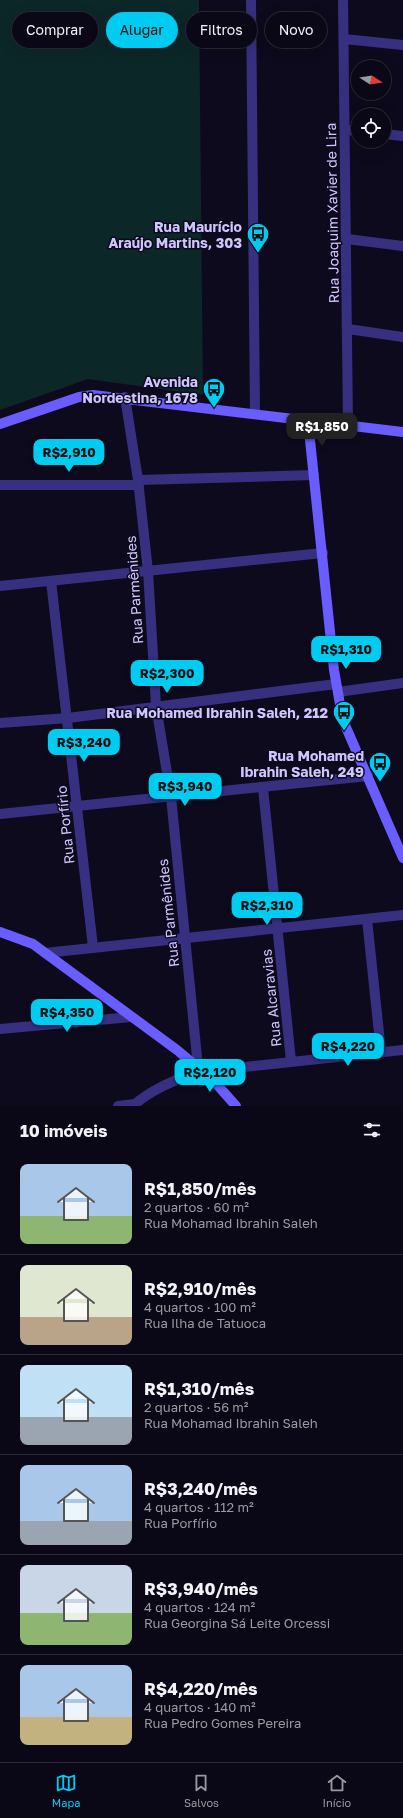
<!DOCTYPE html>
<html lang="pt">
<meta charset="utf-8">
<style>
:root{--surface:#0a0816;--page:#13111f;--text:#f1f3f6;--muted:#999aa1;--line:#2a2935;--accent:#00cbf1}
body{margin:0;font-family:"Golos Text",sans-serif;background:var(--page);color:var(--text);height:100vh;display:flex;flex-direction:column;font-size:15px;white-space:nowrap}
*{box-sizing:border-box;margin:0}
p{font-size:13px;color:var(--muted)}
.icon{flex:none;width:22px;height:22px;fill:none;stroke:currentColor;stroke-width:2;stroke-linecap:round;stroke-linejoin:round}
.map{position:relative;height:1106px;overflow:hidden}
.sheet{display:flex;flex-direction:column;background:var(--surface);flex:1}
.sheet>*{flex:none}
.guide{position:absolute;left:12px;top:12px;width:379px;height:36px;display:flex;gap:8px}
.needle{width:26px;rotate:102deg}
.controls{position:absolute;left:351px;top:60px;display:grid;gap:8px}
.controls a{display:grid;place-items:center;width:40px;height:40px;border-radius:50%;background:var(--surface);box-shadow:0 4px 16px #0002,0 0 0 1px var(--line);font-size:20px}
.price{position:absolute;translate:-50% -34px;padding:0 9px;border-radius:8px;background:var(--accent);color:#111;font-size:13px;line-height:26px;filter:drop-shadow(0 1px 2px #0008)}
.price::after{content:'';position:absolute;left:50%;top:24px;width:12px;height:9px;margin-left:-6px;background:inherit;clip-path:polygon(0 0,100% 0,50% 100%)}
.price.current{background:#222;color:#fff}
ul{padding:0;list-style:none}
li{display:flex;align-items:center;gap:12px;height:100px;padding:0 20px}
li+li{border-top:1px solid var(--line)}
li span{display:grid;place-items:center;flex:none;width:112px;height:80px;border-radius:8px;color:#555}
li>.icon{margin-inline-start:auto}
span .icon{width:48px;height:48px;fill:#fffc;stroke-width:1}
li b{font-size:17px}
h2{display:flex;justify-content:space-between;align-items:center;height:48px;padding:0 20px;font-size:17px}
.pill{padding:0 14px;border-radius:18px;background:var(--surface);box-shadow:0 4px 16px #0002,0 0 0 1px var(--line);font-size:14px;line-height:36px}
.pill.current{background:var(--accent);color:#111}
.dock{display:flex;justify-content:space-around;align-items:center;height:56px;border-top:1px solid var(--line);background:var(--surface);font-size:11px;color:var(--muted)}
.dock a{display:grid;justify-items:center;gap:2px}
.dock .current{color:var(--accent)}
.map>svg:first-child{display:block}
</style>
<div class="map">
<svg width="403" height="1106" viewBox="0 0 403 1106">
<rect width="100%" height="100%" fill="#0e0a1d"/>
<polygon fill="#0c2728" points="0,0 199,0 203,395 88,379 0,410"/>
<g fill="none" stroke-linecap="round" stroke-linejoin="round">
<g stroke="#373081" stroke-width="10">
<polyline points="251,0 255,414"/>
<polyline points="343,0 348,425"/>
<polyline points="344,39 403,45"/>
<polyline points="346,130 358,131"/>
<polyline points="384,134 403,136"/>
<polyline points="347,239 403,246"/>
<polyline points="348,329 403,337"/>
<polyline points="125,397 138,480 148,571 156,706 171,797 198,1067"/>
<polyline points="138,480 314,475"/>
<polyline points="0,485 139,485"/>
<polyline points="51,581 93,947"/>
<polyline points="0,586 323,553"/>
<polyline points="338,692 403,683"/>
<polyline points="0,723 68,718 336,684"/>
<polyline points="263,788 291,1061"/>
<polyline points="0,814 368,776"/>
<polyline points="367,919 381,1052"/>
<polyline points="45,953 403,915"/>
<polyline points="0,1029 131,1017"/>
<polyline points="118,1106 135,1104"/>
<path d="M133,1106C150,1090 175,1080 197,1072L403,1050"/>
</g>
<g stroke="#6a5dff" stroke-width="10">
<polyline points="308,421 334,670 341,710 345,725 403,858"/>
<polyline points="0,424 79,397 93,395 403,432"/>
<polyline points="0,932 33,944 177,1050 213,1080 236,1106"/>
</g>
</g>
<defs>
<g id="bus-pin" transform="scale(1.15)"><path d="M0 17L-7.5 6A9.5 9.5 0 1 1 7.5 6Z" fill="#00cbf1" stroke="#0e0a1d"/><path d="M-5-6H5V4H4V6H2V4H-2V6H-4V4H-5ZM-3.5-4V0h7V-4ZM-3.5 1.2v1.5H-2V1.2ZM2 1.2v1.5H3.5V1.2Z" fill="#111"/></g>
</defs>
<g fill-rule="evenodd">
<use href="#bus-pin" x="258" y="234"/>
<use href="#bus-pin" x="214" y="389"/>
<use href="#bus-pin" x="344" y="712"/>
<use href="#bus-pin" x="380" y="763"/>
</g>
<g text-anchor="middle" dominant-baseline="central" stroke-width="3" stroke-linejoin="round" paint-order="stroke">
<g font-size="14" fill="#d0c6ff" stroke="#0e0a1d">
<text transform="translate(332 213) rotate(-91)">Rua Joaquim Xavier de Lira</text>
<text transform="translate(134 590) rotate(-94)">Rua Parmênides</text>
<text transform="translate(65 825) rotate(-96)">Rua Porfírio</text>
<text transform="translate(168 913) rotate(-96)">Rua Parmênides</text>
<text transform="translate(271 998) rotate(-96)">Rua Alcaravias</text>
</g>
<g font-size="14" font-weight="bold" fill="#d0c6ff" stroke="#0e0a1d" text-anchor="end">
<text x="242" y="226">Rua Maurício<tspan x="242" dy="16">Araújo Martins, 303</tspan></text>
<text x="198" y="381">Avenida<tspan x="198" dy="16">Nordestina, 1678</tspan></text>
<text x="328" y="712">Rua Mohamed Ibrahin Saleh, 212</text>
<text x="364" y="755">Rua Mohamed<tspan x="364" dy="16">Ibrahin Saleh, 249</tspan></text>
</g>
</g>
</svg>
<div class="controls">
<a><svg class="needle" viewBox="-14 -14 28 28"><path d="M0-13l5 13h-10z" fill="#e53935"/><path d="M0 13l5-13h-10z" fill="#999aa1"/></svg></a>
<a><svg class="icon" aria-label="locate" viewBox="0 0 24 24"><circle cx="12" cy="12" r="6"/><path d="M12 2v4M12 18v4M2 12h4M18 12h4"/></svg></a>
</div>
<b class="price current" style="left:322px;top:447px">R$1,850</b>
<b class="price" style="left:69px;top:473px">R$2,910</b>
<b class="price" style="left:346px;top:670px">R$1,310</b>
<b class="price" style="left:167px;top:694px">R$2,300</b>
<b class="price" style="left:84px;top:763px">R$3,240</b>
<b class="price" style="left:185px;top:807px">R$3,940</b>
<b class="price" style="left:267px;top:926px">R$2,310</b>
<b class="price" style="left:67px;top:1033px">R$4,350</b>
<b class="price" style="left:348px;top:1067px">R$4,220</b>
<b class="price" style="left:210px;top:1093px">R$2,120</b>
<div class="guide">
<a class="pill">Comprar</a>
<a class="pill current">Alugar</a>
<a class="pill">Filtros</a>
<a class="pill">Novo</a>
</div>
</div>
<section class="sheet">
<h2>10 imóveis<svg class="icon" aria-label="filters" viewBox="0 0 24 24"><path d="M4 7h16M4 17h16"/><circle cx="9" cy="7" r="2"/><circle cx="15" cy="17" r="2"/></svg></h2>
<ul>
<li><span style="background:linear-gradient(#a9c7e8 65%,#8fb573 0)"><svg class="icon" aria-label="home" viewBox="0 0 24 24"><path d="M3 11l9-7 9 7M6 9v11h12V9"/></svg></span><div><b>R$1,850/mês</b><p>2 quartos · 60 m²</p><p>Rua Mohamad Ibrahin Saleh</p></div></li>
<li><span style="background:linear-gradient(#dfe7d0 65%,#b9a48a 0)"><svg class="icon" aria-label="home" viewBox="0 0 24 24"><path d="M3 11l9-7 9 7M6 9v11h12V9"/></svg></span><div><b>R$2,910/mês</b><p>4 quartos · 100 m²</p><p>Rua Ilha de Tatuoca</p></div></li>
<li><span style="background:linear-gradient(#bfe0f5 65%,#9aa5b1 0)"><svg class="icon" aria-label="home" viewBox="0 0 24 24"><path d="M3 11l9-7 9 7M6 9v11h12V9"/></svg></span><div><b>R$1,310/mês</b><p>2 quartos · 56 m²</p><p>Rua Mohamad Ibrahin Saleh</p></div></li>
<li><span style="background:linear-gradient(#a9c7e8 70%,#9aa5b1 0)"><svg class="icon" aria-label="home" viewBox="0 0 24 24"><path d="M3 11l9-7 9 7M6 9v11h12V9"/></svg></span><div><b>R$3,240/mês</b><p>4 quartos · 112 m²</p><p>Rua Porfírio</p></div></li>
<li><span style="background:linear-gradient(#c9d6e8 60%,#8fb573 0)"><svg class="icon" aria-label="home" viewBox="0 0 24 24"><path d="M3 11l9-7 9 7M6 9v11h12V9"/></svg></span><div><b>R$3,940/mês</b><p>4 quartos · 124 m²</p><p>Rua Georgina Sá Leite Orcessi</p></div></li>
<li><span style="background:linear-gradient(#a9c7e8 65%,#c2b280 0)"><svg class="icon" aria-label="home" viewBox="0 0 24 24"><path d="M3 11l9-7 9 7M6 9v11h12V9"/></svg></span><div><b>R$4,220/mês</b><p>4 quartos · 140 m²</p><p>Rua Pedro Gomes Pereira</p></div></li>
</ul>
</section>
<nav class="dock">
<a class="current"><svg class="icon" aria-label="map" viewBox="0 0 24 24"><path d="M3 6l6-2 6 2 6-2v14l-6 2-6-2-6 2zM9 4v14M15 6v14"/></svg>Mapa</a>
<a><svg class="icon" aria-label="saved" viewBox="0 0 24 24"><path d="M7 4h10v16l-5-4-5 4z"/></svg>Salvos</a>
<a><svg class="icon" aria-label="home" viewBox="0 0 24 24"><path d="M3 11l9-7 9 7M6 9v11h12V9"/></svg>Início</a>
</nav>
